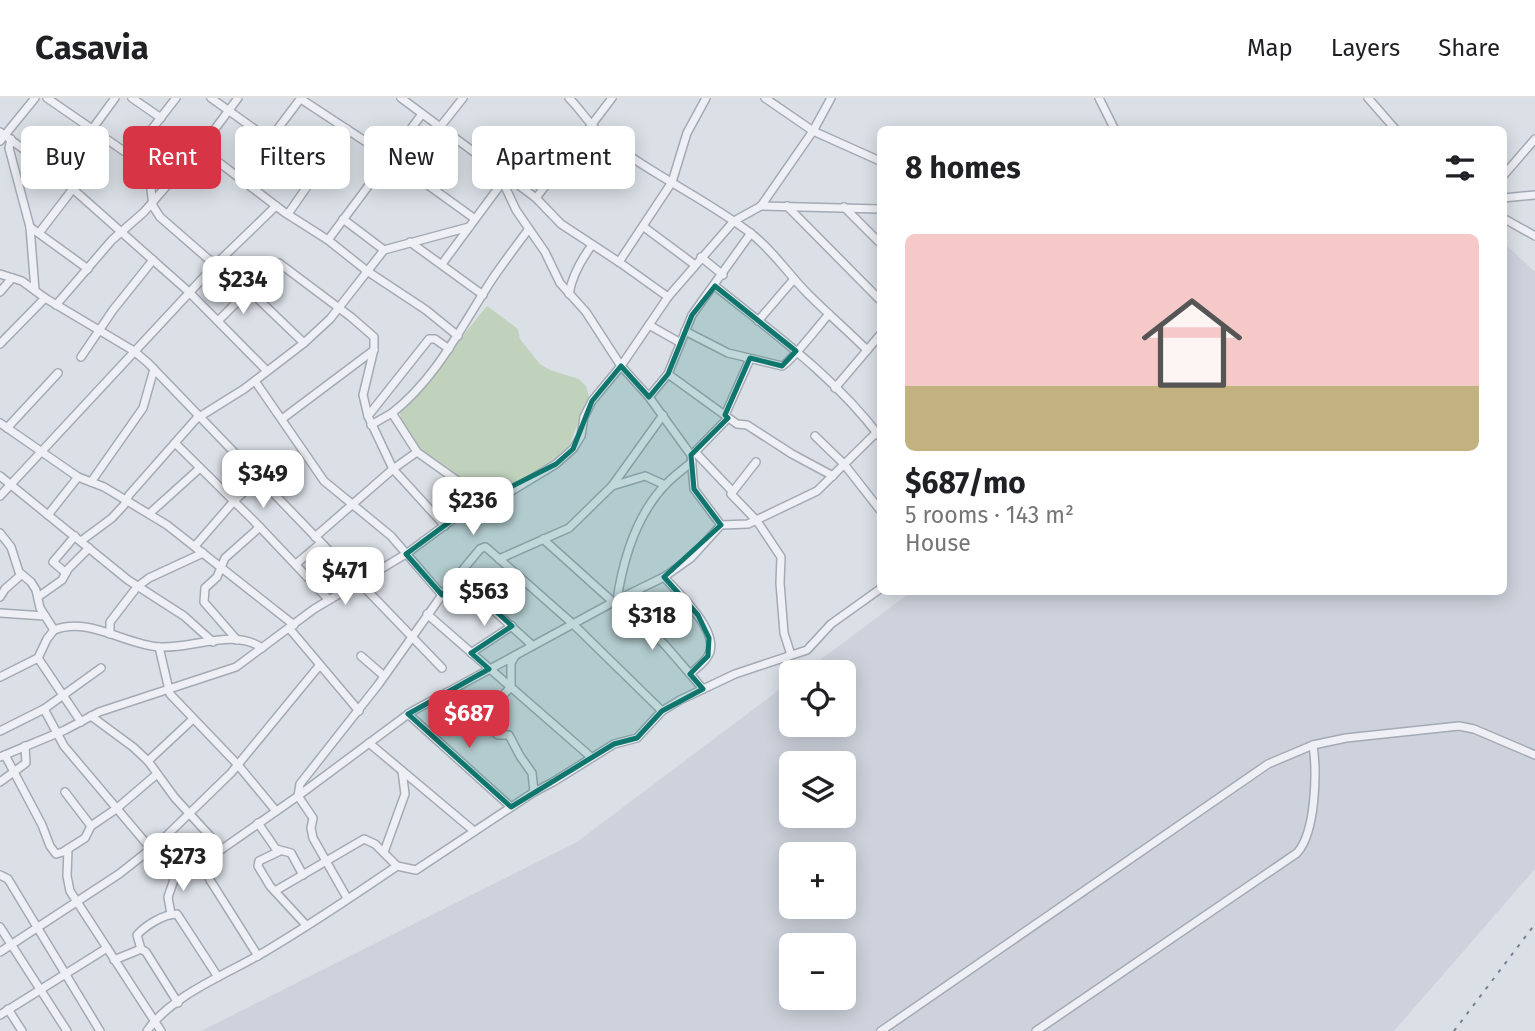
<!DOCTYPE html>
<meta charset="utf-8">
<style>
:root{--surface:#fff;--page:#f2f2f2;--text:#202124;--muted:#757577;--line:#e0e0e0;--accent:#d73546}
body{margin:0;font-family:"Fira Sans",sans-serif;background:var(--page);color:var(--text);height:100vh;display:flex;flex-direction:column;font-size:26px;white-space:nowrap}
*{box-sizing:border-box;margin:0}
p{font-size:23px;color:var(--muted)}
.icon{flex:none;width:38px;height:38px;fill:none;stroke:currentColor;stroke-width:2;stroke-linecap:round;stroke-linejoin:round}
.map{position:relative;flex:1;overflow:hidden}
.sheet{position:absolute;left:877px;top:28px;width:630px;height:469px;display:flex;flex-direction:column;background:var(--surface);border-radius:10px;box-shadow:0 4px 18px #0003}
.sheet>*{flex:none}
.banner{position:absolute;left:21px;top:28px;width:665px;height:63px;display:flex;gap:14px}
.fabs{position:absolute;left:779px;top:562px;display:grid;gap:14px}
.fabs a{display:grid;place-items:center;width:77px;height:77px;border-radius:10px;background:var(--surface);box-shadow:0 4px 18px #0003;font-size:35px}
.price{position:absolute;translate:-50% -60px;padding:0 16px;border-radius:14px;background:#fff;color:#222;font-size:23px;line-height:46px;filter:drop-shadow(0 2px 4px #0008)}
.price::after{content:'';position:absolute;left:50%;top:42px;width:21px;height:16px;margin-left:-10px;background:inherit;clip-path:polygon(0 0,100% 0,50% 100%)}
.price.selected{background:var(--accent);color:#fff}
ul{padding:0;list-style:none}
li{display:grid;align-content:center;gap:14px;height:371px;padding:0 28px}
li span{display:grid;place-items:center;height:217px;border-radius:10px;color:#555}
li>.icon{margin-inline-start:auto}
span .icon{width:126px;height:126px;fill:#fffc;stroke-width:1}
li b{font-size:30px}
h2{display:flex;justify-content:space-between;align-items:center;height:84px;padding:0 28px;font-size:30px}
.pill{padding:0 24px;border-radius:10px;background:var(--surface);box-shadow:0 4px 18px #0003;font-size:24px;line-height:63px}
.pill.selected{background:var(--accent);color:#fff}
header{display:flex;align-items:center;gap:42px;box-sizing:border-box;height:98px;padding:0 35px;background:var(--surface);border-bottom:2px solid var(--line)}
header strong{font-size:33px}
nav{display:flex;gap:38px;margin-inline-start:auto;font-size:24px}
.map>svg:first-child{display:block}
</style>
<header>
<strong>Casavia</strong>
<nav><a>Map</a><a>Layers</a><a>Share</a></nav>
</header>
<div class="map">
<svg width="1535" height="933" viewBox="0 0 1535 933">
<rect width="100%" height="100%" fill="#dbe0e7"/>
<path fill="#cdd2dc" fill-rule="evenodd" d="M1503,144L1535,174V771L1394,933H201L577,744L791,583V626H844V574H804L911,494H1503ZM791,665H844V718H791ZM791,756H844V808H791ZM791,847H844V900H791Z"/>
<path fill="#c0d2bc" d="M487,208L518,231L520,241L540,266L550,272L579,281L586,288L589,298L568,350L559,361L493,398C465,394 402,344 400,315Z"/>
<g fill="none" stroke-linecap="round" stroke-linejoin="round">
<g stroke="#a4aab4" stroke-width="10">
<g id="minor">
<polyline points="47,0 131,58 144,71 150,83 153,108 160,119 207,160 229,173 304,245"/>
<polyline points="132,0 161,20"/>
<polyline points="211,0 316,75"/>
<polyline points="401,0 536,100 561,126 619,164 668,199"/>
<path d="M569,0C582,13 590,28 605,40C650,76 703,99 749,134C772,151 788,176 808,196C827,215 848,233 867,252"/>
<polyline points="765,0 813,33 880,63"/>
<polyline points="1099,0 1115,32"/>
<polyline points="1368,0 1396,32"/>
<polyline points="301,1 389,59 475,121"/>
<polyline points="440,29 463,0"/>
<polyline points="93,30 115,0"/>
<polyline points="0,34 48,69 189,194 267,273"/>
<polyline points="11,41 9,50 30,129 35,192"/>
<polyline points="270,41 301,0"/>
<polyline points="0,43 35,0"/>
<polyline points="200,50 284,114 328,142 367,173 426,212 458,238"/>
<polyline points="131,58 176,0"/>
<polyline points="1503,78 1535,41"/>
<polyline points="503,84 516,112 545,154 560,185 586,214 621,268 649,299 691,357 694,391 721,427"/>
<polyline points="536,100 612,0"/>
<polyline points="1503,100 1535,97"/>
<polyline points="761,108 880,111"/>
<polyline points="787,108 880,202"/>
<polyline points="844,109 880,145"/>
<polyline points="288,116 347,31"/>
<polyline points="1503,120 1535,138"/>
<polyline points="343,121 384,152"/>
<polyline points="30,129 88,171"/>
<polyline points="644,129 695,167"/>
<polyline points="39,135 72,92"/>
<polyline points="328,142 422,16"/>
<polyline points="410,144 483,197"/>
<polyline points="701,159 723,177"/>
<polyline points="619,164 672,84 687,35 706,0"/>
<polyline points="279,165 351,219 374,239 374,251 363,297 368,318 393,371 445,428"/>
<polyline points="442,166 504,82"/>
<polyline points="0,176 22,183 45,200 134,253 148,265 442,570"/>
<path d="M715,188C772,234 835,279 880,339"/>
<polyline points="0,194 12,180"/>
<path d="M569,196C572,177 581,162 592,147"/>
<polyline points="56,207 112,142 144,114 209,39 238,0"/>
<polyline points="218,223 249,192"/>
<polyline points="758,223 794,181"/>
<polyline points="649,227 679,244"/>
<path d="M685,233L728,255L782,268C791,264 820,226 829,216"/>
<polyline points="0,246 45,200"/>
<polyline points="81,259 113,212 153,162"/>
<polyline points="668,276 737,326 747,327 792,356 833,378"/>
<polyline points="255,283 324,383 391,438 442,497"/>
<polyline points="835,290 880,237"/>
<polyline points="649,299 668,276 692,217 751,135"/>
<polyline points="725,317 750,261"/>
<polyline points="368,318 429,241 435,241 449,251"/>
<polyline points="282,321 374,252"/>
<polyline points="0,325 78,379 104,389 167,427 294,527"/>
<polyline points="371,327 392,315"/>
<polyline points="7,330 58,275"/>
<polyline points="815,338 844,366 880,412"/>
<polyline points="175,345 254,423 329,502"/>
<polyline points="695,354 732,393"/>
<polyline points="694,355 728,320"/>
<path d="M692,364C683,371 674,378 666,386C637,416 623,462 617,502L665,547L703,591"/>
<polyline points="756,364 731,396 757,423 781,459 780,485 784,535 791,557"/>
<polyline points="0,378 128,482 184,518 213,544"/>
<polyline points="91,384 143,310 154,271"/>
<polyline points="612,388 663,317"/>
<polyline points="0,398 216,166 276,108"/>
<path d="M486,403L417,354L392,315C437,280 462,227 493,180C504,164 516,148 528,132"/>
<polyline points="149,416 200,370"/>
<polyline points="48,417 78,379"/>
<polyline points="0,435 11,449 19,474 31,484 36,492 40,510 54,532"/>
<polyline points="315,439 393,371 417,354"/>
<polyline points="543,441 613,504"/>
<polyline points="81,443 112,420 124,407 129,397 196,321 244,291 304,245 330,221 384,152 469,129"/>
<polyline points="195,448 234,403 259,380"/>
<polyline points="499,461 569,430 612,388 645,378 665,387"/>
<polyline points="296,466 321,445"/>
<polyline points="66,475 53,464 75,438"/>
<polyline points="457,479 532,547"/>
<path d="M664,479C678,495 720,533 709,556C706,564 696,570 690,576"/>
<polyline points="0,499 5,491 21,477"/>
<polyline points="38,499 62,482 68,471 89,450"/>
<polyline points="0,515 45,518"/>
<polyline points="427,516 591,659"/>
<polyline points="289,530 359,613"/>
<polyline points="110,536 110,524 137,489 149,480 203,455"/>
<polyline points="237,542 204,504 205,490 217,479 225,460 260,429"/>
<polyline points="159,549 170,596 238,667 276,713"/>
<polyline points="471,555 512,528"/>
<polyline points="361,558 384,578"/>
<polyline points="38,560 81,624"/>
<path d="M0,579L38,560L47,541L54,532C89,518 125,547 160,549C192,551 234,530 262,550"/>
<polyline points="449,594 498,637 509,637 520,658 532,675 534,694"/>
<polyline points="44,611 64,648 151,751 170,772 177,773 186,771 222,751 298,698 411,614 617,502 664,479 691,460 721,427 748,426 817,393 880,331"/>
<polyline points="408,616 511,709"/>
<polyline points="91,618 133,649 148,663 175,700 222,751"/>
<polyline points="480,621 511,589 511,565 515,558"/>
<polyline points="0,633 44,611 101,570"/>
<polyline points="369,645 474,733"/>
<polyline points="5,657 42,727 50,748 56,756 63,754 85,740 91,728 116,711 157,676"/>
<polyline points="0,659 65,632 99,614 236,569 314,511 406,456 467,411 510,394 556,366 573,351 581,338 584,319 592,303 621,268 668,199 734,123 761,108 813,33 831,0"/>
<polyline points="148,663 193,621"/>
<polyline points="0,684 26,665 25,648"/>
<polyline points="65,694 91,728"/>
<polyline points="258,725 276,751 291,755 303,777"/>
<polyline points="68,751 67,778 70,793 161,933"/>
<polyline points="280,753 259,763 258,768 270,788 306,827"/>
<polyline points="384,754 405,696 402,673"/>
<polyline points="202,762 210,782 258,858"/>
<polyline points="0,777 8,781 100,933"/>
<polyline points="275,793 364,741 375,746 397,768"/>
<polyline points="347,800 313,740 311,730 313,720 298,698 300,686 378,587 442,497 480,451 485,449 488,451 573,526 662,613"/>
<polyline points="171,816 168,799 177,773"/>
<polyline points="0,829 67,933"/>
<polyline points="0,854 119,776 161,743 231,675 319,568"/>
<polyline points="114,862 141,851"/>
<path d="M178,905L146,854L141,851L137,837C146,827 164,816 177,816L218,879"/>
<polyline points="8,911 22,933"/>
<polyline points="0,917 107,850"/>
<path d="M147,933C173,895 233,874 271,850C314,824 356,796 397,768L416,772L534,694L553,684L614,646L637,640L662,613L680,602L735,576L807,552L831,526L880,491"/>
<polyline points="881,933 1268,666 1313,647 1346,640 1459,628 1474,631 1535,657"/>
<path d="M1036,933L1297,755C1316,734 1317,674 1313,647"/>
</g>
</g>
<use href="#minor" stroke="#eef0f5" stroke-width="7"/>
<polyline stroke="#747e92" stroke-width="2" stroke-dasharray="3.5 7" stroke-linecap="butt" points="1454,933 1535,826"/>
</g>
<path fill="#0f766e" fill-opacity="0.2" stroke="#0f766e" stroke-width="5" stroke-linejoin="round" d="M715,188L796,253L782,268L750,260L725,317L728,320L691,357L694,391L721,427L664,479L698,517L709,540L708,558L690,576L703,591L662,613L637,640L614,646L511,709L408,616L489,571L471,555L512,528L458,479L442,497L406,456L467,411L556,366L573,351L592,303L621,268L649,299L668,276L692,217Z"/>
</svg>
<div class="fabs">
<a><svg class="icon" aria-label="locate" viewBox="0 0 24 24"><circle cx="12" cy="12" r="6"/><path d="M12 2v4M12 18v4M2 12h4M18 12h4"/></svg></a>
<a><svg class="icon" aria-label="layers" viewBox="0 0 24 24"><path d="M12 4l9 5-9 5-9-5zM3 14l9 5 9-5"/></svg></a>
<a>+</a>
<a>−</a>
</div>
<b class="price" style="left:243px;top:218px">$234</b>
<b class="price" style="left:263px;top:412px">$349</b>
<b class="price" style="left:473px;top:439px">$236</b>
<b class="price" style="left:345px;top:509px">$471</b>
<b class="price" style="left:484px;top:530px">$563</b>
<b class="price" style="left:652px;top:554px">$318</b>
<b class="price selected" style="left:469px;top:652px">$687</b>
<b class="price" style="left:183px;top:795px">$273</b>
<div class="banner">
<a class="pill">Buy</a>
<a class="pill selected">Rent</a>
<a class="pill">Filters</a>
<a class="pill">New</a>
<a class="pill">Apartment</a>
</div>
<section class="sheet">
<h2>8 homes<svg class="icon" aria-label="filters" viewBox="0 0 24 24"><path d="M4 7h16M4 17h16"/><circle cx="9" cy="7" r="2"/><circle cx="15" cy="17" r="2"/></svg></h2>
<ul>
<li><span style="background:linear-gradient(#f6c9c9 70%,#c2b280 0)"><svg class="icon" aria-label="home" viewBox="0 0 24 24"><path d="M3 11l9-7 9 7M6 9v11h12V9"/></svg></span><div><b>$687/mo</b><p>5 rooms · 143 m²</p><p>House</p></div></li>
</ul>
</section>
</div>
